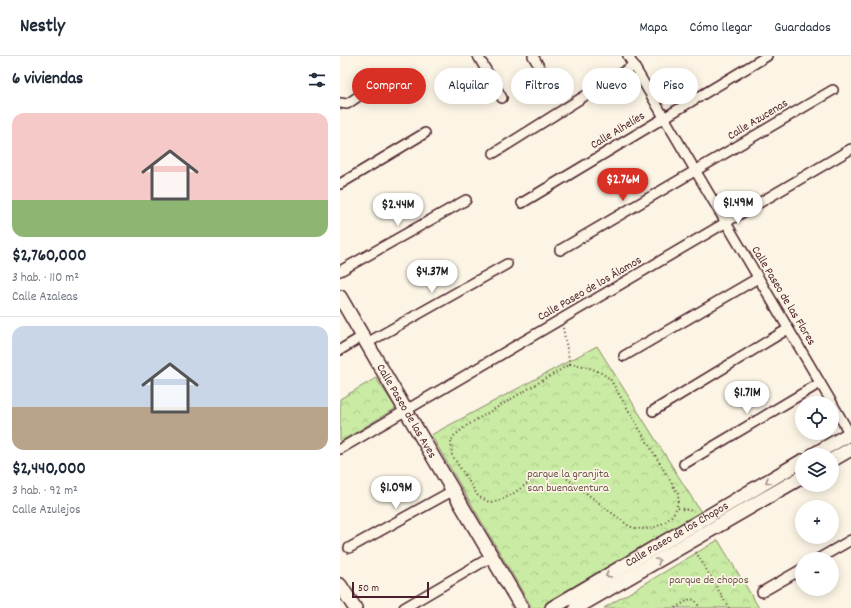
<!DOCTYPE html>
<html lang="es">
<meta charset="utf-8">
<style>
:root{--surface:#fff;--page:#f6f6f7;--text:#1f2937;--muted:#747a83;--line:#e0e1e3;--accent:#d93025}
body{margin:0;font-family:Dekko,sans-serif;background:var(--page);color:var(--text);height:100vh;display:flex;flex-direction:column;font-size:15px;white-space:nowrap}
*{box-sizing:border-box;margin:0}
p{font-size:13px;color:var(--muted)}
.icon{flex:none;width:22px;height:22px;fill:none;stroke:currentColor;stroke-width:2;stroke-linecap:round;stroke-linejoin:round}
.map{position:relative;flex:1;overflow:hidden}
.details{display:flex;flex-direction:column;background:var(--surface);width:340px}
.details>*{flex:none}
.banner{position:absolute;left:12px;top:12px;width:380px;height:36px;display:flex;gap:8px}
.fabs{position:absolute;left:455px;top:340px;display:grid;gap:8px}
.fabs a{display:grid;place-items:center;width:44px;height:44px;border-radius:50%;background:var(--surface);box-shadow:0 2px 10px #0003;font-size:20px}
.scale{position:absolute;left:12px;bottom:10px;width:77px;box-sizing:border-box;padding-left:4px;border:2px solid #4a1f2b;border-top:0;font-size:11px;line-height:14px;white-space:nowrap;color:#4a1f2b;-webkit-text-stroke:3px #fcf5e5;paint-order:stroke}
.price{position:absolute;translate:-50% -34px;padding:0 9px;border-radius:14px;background:#fff;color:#222;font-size:13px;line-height:26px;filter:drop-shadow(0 1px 2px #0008)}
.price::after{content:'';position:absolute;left:50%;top:24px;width:12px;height:9px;margin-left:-6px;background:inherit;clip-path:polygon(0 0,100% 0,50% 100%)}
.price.on{background:var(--accent);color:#fff}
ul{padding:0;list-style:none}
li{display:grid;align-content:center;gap:8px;height:212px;padding:0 12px}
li+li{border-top:1px solid var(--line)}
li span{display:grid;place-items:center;height:124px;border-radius:12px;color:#555}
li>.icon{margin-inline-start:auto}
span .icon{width:72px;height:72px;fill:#fffc;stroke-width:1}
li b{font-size:17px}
h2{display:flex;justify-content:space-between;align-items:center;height:48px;padding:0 12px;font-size:17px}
.chip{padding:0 14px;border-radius:18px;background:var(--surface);box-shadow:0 2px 10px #0003;font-size:14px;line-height:36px}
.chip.on{background:var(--accent);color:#fff}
header{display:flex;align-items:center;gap:24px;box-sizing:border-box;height:56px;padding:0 20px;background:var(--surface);border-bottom:1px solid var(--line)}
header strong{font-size:19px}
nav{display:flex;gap:22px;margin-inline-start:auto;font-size:14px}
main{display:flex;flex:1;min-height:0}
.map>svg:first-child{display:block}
</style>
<header>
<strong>Nestly</strong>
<nav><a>Mapa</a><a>Cómo llegar</a><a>Guardados</a></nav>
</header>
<main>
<section class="details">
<h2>6 viviendas<svg class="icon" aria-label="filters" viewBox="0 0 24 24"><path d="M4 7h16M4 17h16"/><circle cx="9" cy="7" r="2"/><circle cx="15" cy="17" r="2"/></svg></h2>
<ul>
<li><span style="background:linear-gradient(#f6c9c9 70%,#8fb573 0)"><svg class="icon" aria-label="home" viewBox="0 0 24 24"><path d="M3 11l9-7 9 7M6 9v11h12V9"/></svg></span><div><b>$2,760,000</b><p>3 hab. · 110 m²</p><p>Calle Azaleas</p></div></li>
<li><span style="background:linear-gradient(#c9d6e8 65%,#b9a48a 0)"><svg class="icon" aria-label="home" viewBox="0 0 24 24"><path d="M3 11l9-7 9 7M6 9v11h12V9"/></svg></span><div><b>$2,440,000</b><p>3 hab. · 92 m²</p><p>Calle Azulejos</p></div></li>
</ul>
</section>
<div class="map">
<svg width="511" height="552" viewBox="0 0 511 552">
<defs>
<pattern id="forest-crowns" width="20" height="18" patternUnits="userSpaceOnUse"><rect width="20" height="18" fill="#c9eba3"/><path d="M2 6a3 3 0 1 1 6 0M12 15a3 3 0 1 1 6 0" fill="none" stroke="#aec98c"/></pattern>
</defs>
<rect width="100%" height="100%" fill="#fcf5e5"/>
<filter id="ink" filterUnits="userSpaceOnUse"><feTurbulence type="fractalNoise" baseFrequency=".025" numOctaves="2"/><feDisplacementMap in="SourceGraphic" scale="8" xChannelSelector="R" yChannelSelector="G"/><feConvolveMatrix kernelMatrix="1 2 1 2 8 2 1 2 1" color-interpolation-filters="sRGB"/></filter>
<g filter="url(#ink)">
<g fill="url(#forest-crowns)" stroke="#8a8567">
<polygon points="257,290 362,458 206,552 192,552 91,379"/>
<polygon points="36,322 56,352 0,386 0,343"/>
<polygon points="378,484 419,552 264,552"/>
</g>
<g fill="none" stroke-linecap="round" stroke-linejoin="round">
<g stroke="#4a1f2b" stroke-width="12">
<g id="street">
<polyline points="138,0 162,42"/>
<polyline points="193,0 200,12"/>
<polyline points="288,0 492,347"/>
<polyline points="0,47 7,48 31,32"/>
<polyline points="154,97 294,9"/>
<polyline points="0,128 85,77"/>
<polyline points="182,147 427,0"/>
<polyline points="220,194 493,34"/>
<polyline points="0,215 126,144"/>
<polyline points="27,287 167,208"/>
<polyline points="0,294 23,280"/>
<polyline points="284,300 418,222"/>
<polyline points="492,347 511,380"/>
<polyline points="313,355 448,273"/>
<polyline points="0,393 511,93"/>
<polyline points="344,408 480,327"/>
<polyline points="9,492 114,434"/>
<polyline points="478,503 511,484"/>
<polyline points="422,536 462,513"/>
<polyline points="64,552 151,501"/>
</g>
</g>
<g stroke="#4a1f2b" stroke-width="16">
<g id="secondary">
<path id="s1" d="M0,241C60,345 121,449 182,552"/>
<polyline points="473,399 511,377"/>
<polyline points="492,404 511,393"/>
<polyline points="0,529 15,552"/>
<path id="s2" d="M212,552L462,405"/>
<polyline points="236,552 462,421"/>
</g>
</g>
<g stroke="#4a1f2b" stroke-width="2" stroke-dasharray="1 3" stroke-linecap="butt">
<polyline points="223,272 230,308"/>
<path d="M230,308C244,309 259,314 270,323L338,438C341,463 312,480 289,470L225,421C194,407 178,446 149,446L138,440L112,399L111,385L114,380L126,370Z"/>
<polyline points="338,452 354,455"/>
<polyline points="356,496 389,552"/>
<polyline points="335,552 350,543 355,544 360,552"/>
</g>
<use href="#street" stroke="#fcf5e5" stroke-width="9"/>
<use href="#secondary" stroke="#fcf5e5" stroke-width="13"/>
</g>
<defs><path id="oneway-chevron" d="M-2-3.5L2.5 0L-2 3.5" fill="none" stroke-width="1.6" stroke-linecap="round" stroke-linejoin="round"/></defs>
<g stroke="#a38a88">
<use href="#oneway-chevron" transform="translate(428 425) rotate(150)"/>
<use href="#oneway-chevron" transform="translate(318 505) rotate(-30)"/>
<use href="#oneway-chevron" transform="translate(268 519) rotate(150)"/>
</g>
</g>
<g text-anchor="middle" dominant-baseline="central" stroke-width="3.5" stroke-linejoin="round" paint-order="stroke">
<g font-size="12" fill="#4a1f2b" stroke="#fcf5e5">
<text transform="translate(418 64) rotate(-31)">Calle Azucenas</text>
<text transform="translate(278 75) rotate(-31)">Calle Alhelíes</text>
<text transform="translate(250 233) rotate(-30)">Calle Paseo de los Álamos</text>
<text transform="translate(443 240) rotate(59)">Calle Paseo de las Flores</text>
<text stroke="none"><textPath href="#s1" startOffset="132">Calle Paseo de las Aves</textPath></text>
<text stroke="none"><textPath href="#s2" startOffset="145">Calle Paseo de los Chopos</textPath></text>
</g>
<g font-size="12" fill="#6a5249" stroke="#fcf5e5">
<text x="228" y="418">parque la granjita<tspan x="228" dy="14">san buenaventura</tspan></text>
<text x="369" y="524">parque de chopos</text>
</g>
</g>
</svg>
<div class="fabs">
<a><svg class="icon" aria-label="locate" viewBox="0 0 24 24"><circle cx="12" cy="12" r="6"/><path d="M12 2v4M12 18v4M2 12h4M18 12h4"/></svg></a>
<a><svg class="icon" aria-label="layers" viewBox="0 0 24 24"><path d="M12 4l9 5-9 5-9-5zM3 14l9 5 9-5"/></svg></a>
<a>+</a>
<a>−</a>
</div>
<div class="scale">50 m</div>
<b class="price on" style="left:283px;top:146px">$2.76M</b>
<b class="price" style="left:398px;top:169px">$1.49M</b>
<b class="price" style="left:58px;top:171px">$2.44M</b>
<b class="price" style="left:92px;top:238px">$4.37M</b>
<b class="price" style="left:407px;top:359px">$1.71M</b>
<b class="price" style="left:56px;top:454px">$1.09M</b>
<div class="banner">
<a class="chip on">Comprar</a>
<a class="chip">Alquilar</a>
<a class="chip">Filtros</a>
<a class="chip">Nuevo</a>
<a class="chip">Piso</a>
</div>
</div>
</main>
